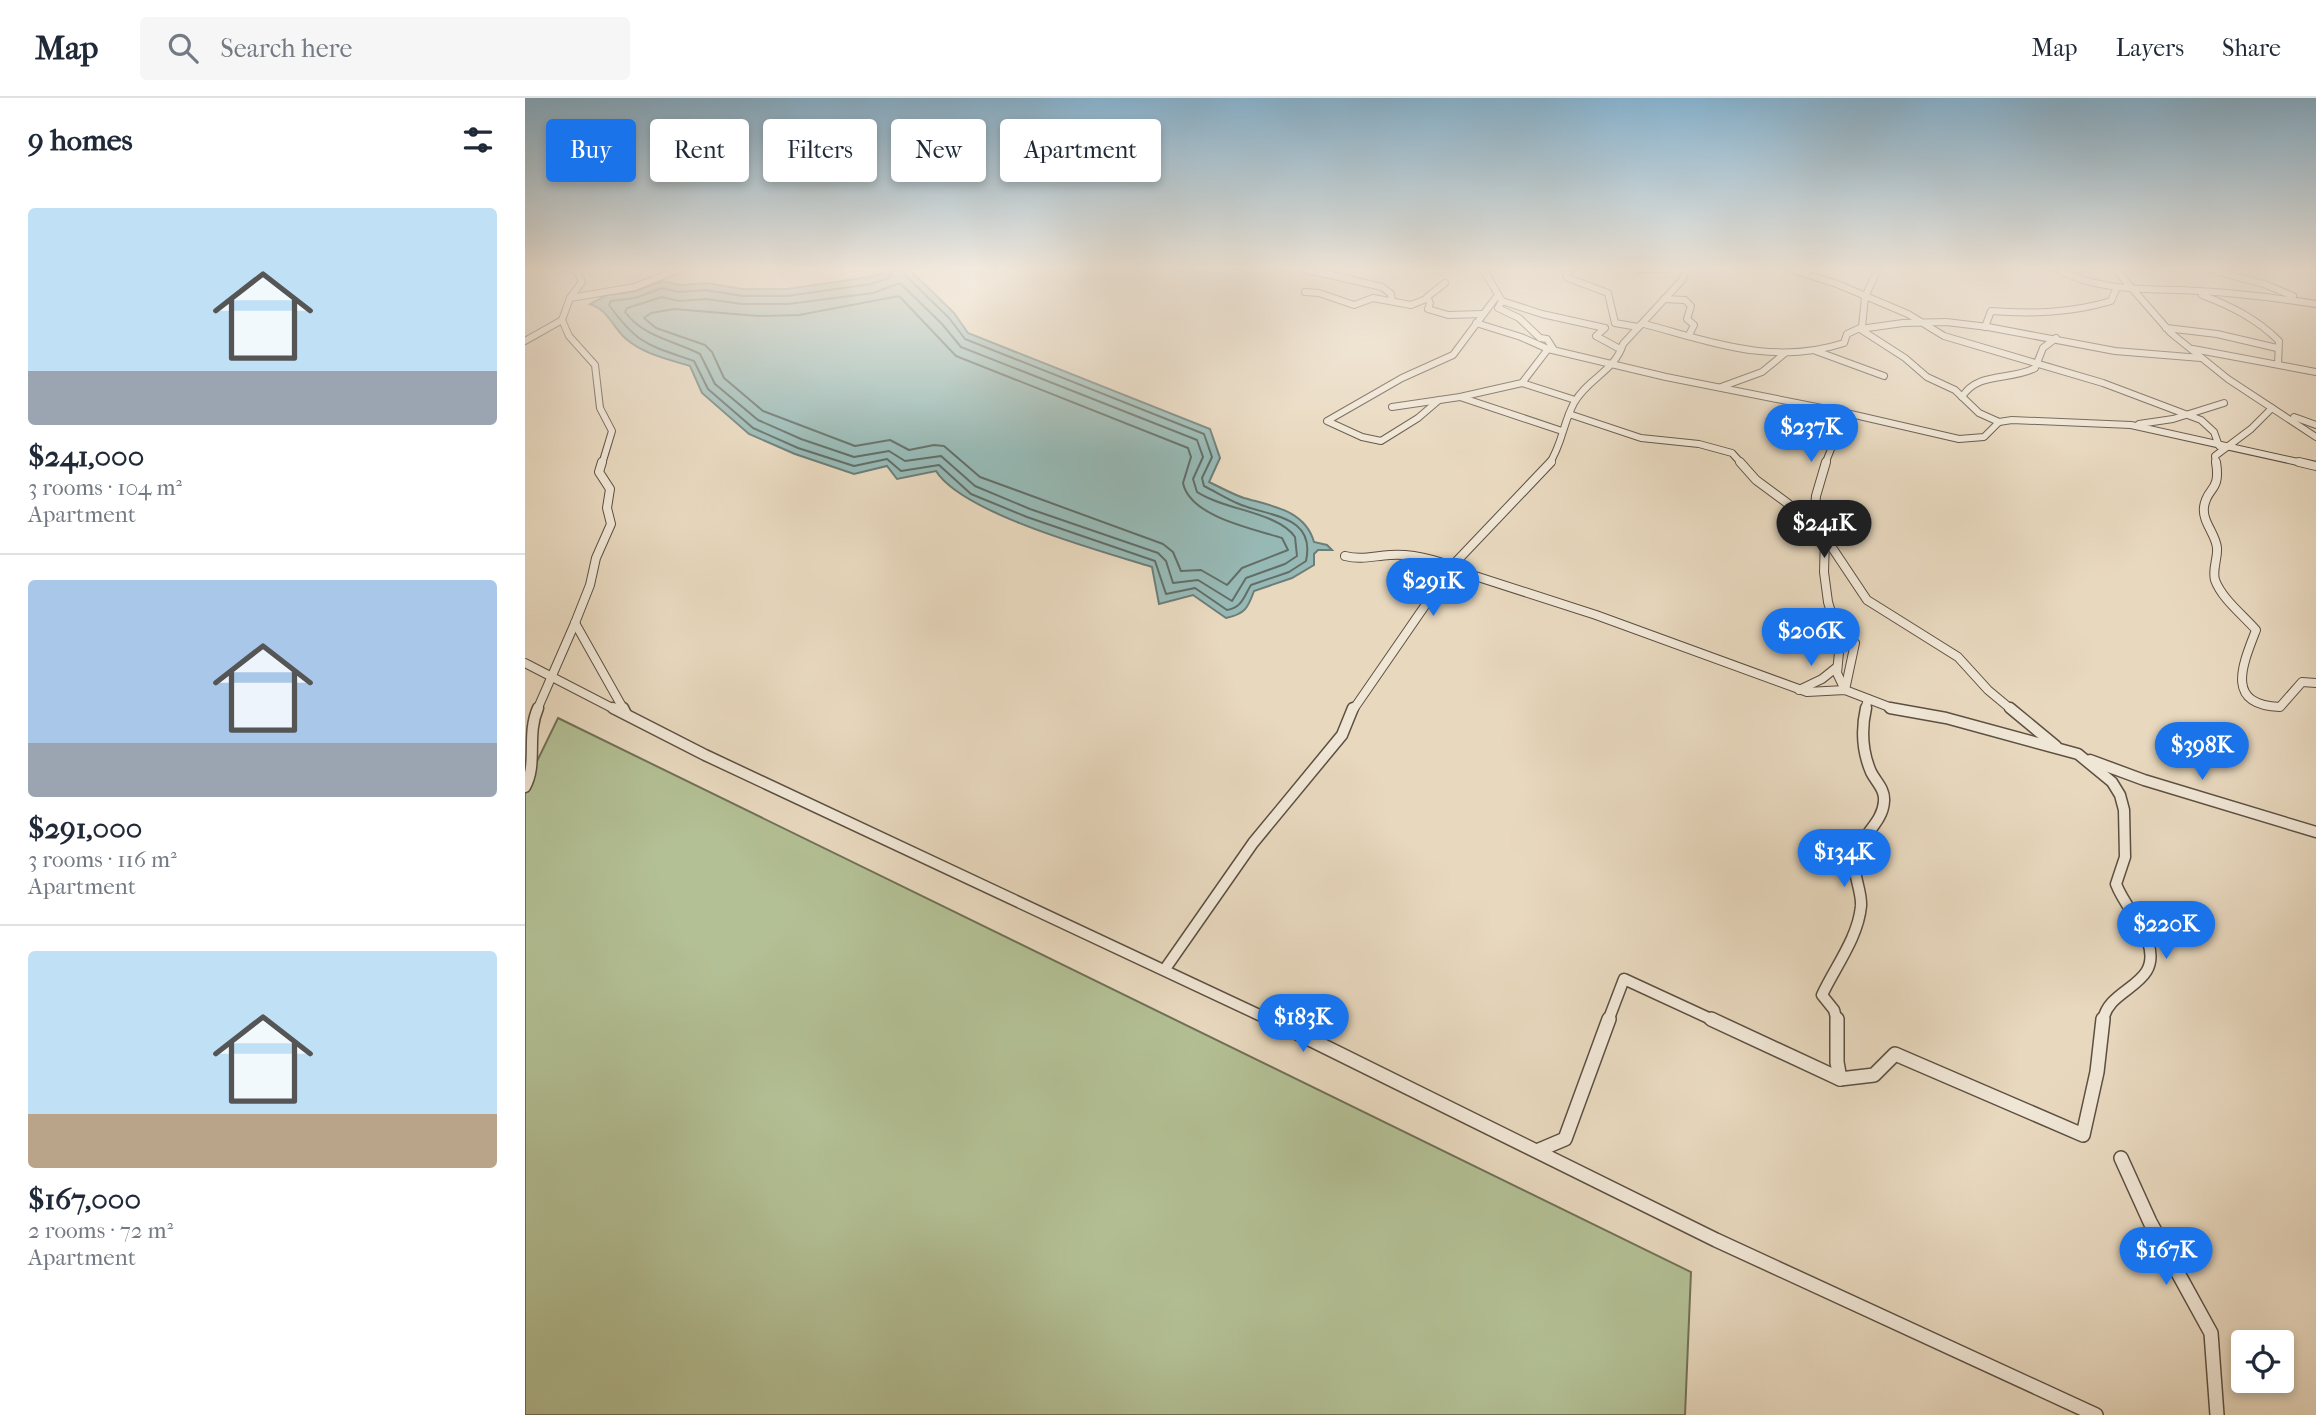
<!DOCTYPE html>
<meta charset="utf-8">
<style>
:root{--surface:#fff;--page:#f6f6f7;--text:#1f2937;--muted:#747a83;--line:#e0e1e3;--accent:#1a73e8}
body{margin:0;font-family:"IM FELL French Canon",serif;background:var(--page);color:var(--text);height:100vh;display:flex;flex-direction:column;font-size:26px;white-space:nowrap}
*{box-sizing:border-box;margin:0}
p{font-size:23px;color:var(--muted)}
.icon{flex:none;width:38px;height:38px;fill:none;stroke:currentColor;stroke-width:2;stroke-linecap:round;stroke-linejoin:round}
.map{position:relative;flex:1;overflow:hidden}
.panel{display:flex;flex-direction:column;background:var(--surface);width:525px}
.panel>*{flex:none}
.banner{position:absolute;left:21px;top:21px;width:665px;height:63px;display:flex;gap:14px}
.controls{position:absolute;left:1706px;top:1232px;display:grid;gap:14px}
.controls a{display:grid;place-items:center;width:63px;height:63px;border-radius:7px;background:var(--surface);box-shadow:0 4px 10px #0003;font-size:35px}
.price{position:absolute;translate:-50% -60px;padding:0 16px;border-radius:24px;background:var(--accent);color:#fff;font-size:23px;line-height:46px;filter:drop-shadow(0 2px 4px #0008)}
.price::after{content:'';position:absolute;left:50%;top:42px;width:21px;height:16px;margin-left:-10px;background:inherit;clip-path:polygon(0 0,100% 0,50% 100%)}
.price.on{background:#222;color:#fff}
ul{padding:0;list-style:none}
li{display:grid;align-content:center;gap:14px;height:371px;padding:0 28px}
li+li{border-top:2px solid var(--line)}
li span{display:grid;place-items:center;height:217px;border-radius:7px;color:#555}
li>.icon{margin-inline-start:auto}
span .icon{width:126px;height:126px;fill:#fffc;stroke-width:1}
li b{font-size:30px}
h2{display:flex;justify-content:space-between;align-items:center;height:84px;padding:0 28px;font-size:30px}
.pill{padding:0 24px;border-radius:7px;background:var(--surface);box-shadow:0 4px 10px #0003;font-size:24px;line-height:63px}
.pill.on{background:var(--accent);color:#fff}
header{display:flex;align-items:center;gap:42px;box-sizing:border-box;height:98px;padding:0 35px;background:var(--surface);border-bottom:2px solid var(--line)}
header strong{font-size:33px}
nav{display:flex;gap:38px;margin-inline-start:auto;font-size:24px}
.search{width:490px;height:63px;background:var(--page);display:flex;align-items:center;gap:18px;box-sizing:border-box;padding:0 24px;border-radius:7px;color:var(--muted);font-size:26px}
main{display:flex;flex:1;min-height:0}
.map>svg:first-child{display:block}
</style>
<header>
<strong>Map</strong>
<div class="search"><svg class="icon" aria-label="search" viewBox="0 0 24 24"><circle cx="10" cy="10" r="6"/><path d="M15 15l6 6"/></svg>Search here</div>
<nav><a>Map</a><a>Layers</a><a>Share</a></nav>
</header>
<main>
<section class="panel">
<h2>9 homes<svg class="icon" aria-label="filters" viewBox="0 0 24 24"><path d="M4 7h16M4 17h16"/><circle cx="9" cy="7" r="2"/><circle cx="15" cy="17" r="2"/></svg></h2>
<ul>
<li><span style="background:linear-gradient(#bfe0f5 75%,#9aa5b1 0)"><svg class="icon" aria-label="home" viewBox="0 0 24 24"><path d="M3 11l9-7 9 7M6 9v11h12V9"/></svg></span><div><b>$241,000</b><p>3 rooms · 104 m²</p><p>Apartment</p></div></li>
<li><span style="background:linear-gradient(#a9c7e8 75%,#9aa5b1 0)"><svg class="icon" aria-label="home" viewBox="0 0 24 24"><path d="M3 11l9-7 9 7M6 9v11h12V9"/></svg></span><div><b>$291,000</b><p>3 rooms · 116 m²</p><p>Apartment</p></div></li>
<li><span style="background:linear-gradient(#bfe0f5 75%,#b9a48a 0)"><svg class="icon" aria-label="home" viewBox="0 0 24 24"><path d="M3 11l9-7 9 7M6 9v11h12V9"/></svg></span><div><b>$167,000</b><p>2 rooms · 72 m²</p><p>Apartment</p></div></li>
</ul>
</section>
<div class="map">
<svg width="1791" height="1317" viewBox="0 0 1791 1317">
<rect width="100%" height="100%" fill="#e8d8be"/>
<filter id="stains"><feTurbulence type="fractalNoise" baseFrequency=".00286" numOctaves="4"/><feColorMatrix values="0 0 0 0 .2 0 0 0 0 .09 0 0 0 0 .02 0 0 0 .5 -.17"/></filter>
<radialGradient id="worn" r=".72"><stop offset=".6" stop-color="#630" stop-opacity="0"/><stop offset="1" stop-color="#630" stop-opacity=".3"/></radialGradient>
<polygon fill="#b3bf94" stroke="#707056" stroke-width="2" points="33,620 1166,1174 1160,1317 0,1317 0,688"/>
<path fill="#97b9b5" stroke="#6d7d77" stroke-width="2" d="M370,171H384L429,215L443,235L685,331L695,360L684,384C695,389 707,396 719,400C747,408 780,412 789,444L802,447L807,452H793L789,456V467L767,480L729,493C723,510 720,516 701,520L668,497L634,506L627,469C576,453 438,416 411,373L372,381L362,368L329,376L270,356L224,336L177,295L165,268C142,261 118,256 100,240C87,228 83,212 65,206L82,197L108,194L138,183L155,187L182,185L217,191H262L345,179Z"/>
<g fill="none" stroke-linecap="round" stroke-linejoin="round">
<g stroke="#626e67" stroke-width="2">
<path d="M368,171L364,180L346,186L262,198H217L181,192L154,194L137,190L110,200L86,203L84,207C113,247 123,247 169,263L183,291L228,330L273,350L329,368L362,361L376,373L414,367L446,396L502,419L630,463L641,496L670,490L702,512C717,510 719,498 726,487L764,474L781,463C791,417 745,419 714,406C702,401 691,394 679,388L677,380L687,359L679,336L440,241L424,220L382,179L380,171"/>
<path d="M375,185L417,226L436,249L672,342L678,359L668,381L672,394C699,412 753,414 770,439L772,458L760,466L721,480L707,503L673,482L648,485L641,463L633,455L505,411L450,388L416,358L380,363L364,353L329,359L276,341L233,322L190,286L175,256C148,242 120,240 100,214L102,210L137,199L154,203L181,201L217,206H263L348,195Z"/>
<path d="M374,198L431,258L663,350L666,359L658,385C665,419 729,431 757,440L763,452L717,470L702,487L676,472L656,473L648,454L638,446L455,379L419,348L409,347L384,352L365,342L330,348L238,313L199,280L187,254L180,247L131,230L119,220L126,215L149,211L233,218L274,217Z"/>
</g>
<g stroke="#5c5042" stroke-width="8">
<g id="street-far3">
<polyline points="51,171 57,184 45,200 37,222 44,238 70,267 75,310 87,333 77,366"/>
<polyline points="779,171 857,189 866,196 867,203"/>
<polyline points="958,171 977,203 973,210 994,220 1015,240 1022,241 1029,252"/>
<polyline points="1047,171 1041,177 1043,180 1083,195 1090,225 1113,229 1117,226"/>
<polyline points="1113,171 1144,171"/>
<polyline points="1264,171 1312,186 1383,216 1419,238 1578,285 1676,322 1689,334 1694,348"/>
<path d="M1532,171C1577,195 1624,190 1673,193C1713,195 1752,200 1791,206"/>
<polyline points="1590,171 1646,235 1703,281 1791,339"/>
<polyline points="1682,171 1739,186 1768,198"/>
<polyline points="920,185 902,199 905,205 903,211 923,217 958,216"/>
<polyline points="780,194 794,195 829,207 848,200 886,207 901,201"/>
<path d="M1677,197C1706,208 1732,221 1754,243L1753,266"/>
<polyline points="45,200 110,189 155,171"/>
<polyline points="1139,201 1160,202 1166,208 1162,221 1169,227 1164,237"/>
<polyline points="977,203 1017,216 1080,230 1071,238 1095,251"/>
<polyline points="951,225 996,239 1023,251 1141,279 1317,314 1434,341 1459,339 1474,324 1487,322 1606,327 1782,366"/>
<path d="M1119,226C1188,244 1248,268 1319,245L1322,236L1337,229L1340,199L1353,171"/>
<path d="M1460,229L1466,213C1507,216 1546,215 1586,203L1592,189"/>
<polyline points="1641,230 1692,236 1752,250"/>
<polyline points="1335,231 1378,225 1421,224 1463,229 1590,253 1676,260"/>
<polyline points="1335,231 1380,260 1402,279 1430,292 1454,315 1474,324"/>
<polyline points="0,243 37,222"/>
<polyline points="1668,251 1791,274"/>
<polyline points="1291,253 1359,278"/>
<polyline points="997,285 1050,302"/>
<polyline points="1196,289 1237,274 1259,256"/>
<polyline points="935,299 1037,333"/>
<path d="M1437,299C1453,273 1486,283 1510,270L1518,250L1531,240"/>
<polyline points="914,302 893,320 856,343 837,339 802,323 877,280 928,257 972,198"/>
<polyline points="867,309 935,299 997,285 1023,251"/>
<polyline points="1044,316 1116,340 1174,346 1207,355 1217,366"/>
<polyline points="1769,319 1791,327"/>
<polyline points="1614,326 1648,321 1699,305"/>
<path d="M1024,366C1037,347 1038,325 1049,305C1062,281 1090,273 1098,246L1158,181L1161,171"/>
<polyline points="1300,366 1321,314"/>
<polyline points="1691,366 1690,358 1726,331 1747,310"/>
</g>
</g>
<g stroke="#5c5042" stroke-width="10">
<g id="street-far2">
<polyline points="1215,364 1231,382 1285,422 1300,439 1342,502 1433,559 1463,592 1487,612"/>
<path d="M1691,364C1696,395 1682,388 1679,409C1677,424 1691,436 1692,450C1693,460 1687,471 1690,482C1697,501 1718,517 1731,532C1717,568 1700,607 1755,609L1777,584L1791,585"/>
<polyline points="1774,364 1791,368"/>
<polyline points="1289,423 1291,398 1301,364"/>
<polyline points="1300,440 1299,474 1303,504 1315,544 1312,575 1320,592"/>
<path d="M820,458C837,462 848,458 865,457C892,455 923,465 947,477L1071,517L1282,594L1320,592L1372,612"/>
<polyline points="50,525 99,612"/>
<polyline points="1311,536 1330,545 1320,592"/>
<polyline points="0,565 91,612"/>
<polyline points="1274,592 1297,581 1312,569"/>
<polyline points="12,612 50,525 65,487 71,460 86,426 82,410 85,391 74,374 77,364"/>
<polyline points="828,612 928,467 1026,364"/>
<polyline points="1340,612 1343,601"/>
</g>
</g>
<g stroke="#5c5042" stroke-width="13">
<g id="street-far1">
<polyline points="88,610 180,657 747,923"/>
<polyline points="98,610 101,616"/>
<path d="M1365,610L1421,620L1553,656L1587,684L1595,697L1599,712L1600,759L1591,786C1599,807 1616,823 1623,844C1638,889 1583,888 1578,923"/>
<polyline points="1485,610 1531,648"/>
<polyline points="1565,662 1619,682 1791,734"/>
<path d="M0,689C13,666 1,637 13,610"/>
<polyline points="640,871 728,745 817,637 828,610"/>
<polyline points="1083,923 1099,881 1190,923"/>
<path d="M1312,923L1309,912L1297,897C1310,869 1333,840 1336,808C1337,792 1327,776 1330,760C1334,738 1358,726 1359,703C1360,691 1351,684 1346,674C1337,653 1336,632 1341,610"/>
</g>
</g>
<g stroke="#5c5042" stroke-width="16">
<g id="street">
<polyline points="744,921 1191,1142 1571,1317"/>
<polyline points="1186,921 1315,981 1349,977 1370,956 1558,1037 1572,974 1578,921"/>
<polyline points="1312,921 1312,964 1315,981"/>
<polyline points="1014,1052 1040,1041 1084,921"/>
<polyline points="1596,1060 1625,1124 1686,1235 1692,1317"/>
</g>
</g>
<use href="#street-far3" stroke="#f0e6d5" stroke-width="6"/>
<use href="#street-far2" stroke="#f0e6d5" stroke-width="8"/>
<use href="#street-far1" stroke="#f0e6d5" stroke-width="10"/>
<use href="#street" stroke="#f0e6d5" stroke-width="13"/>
</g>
<linearGradient id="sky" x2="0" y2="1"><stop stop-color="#87b6d4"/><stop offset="0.48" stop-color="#f5ede2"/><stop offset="1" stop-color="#f5ede2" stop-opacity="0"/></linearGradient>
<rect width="1791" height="356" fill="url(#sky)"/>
<rect width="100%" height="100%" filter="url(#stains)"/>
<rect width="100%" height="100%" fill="url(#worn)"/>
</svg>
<div class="controls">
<a><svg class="icon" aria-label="locate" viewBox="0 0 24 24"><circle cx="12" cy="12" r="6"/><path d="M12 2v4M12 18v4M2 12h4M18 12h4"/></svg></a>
</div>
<b class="price" style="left:1286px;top:366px">$237K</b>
<b class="price on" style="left:1299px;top:462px">$241K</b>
<b class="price" style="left:908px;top:520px">$291K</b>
<b class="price" style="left:1286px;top:570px">$206K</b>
<b class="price" style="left:1677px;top:684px">$398K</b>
<b class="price" style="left:1319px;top:791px">$134K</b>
<b class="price" style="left:1641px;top:863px">$220K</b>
<b class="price" style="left:778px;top:956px">$183K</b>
<b class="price" style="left:1641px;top:1189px">$167K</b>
<div class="banner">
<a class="pill on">Buy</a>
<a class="pill">Rent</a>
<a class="pill">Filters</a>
<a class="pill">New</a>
<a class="pill">Apartment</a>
</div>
</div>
</main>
